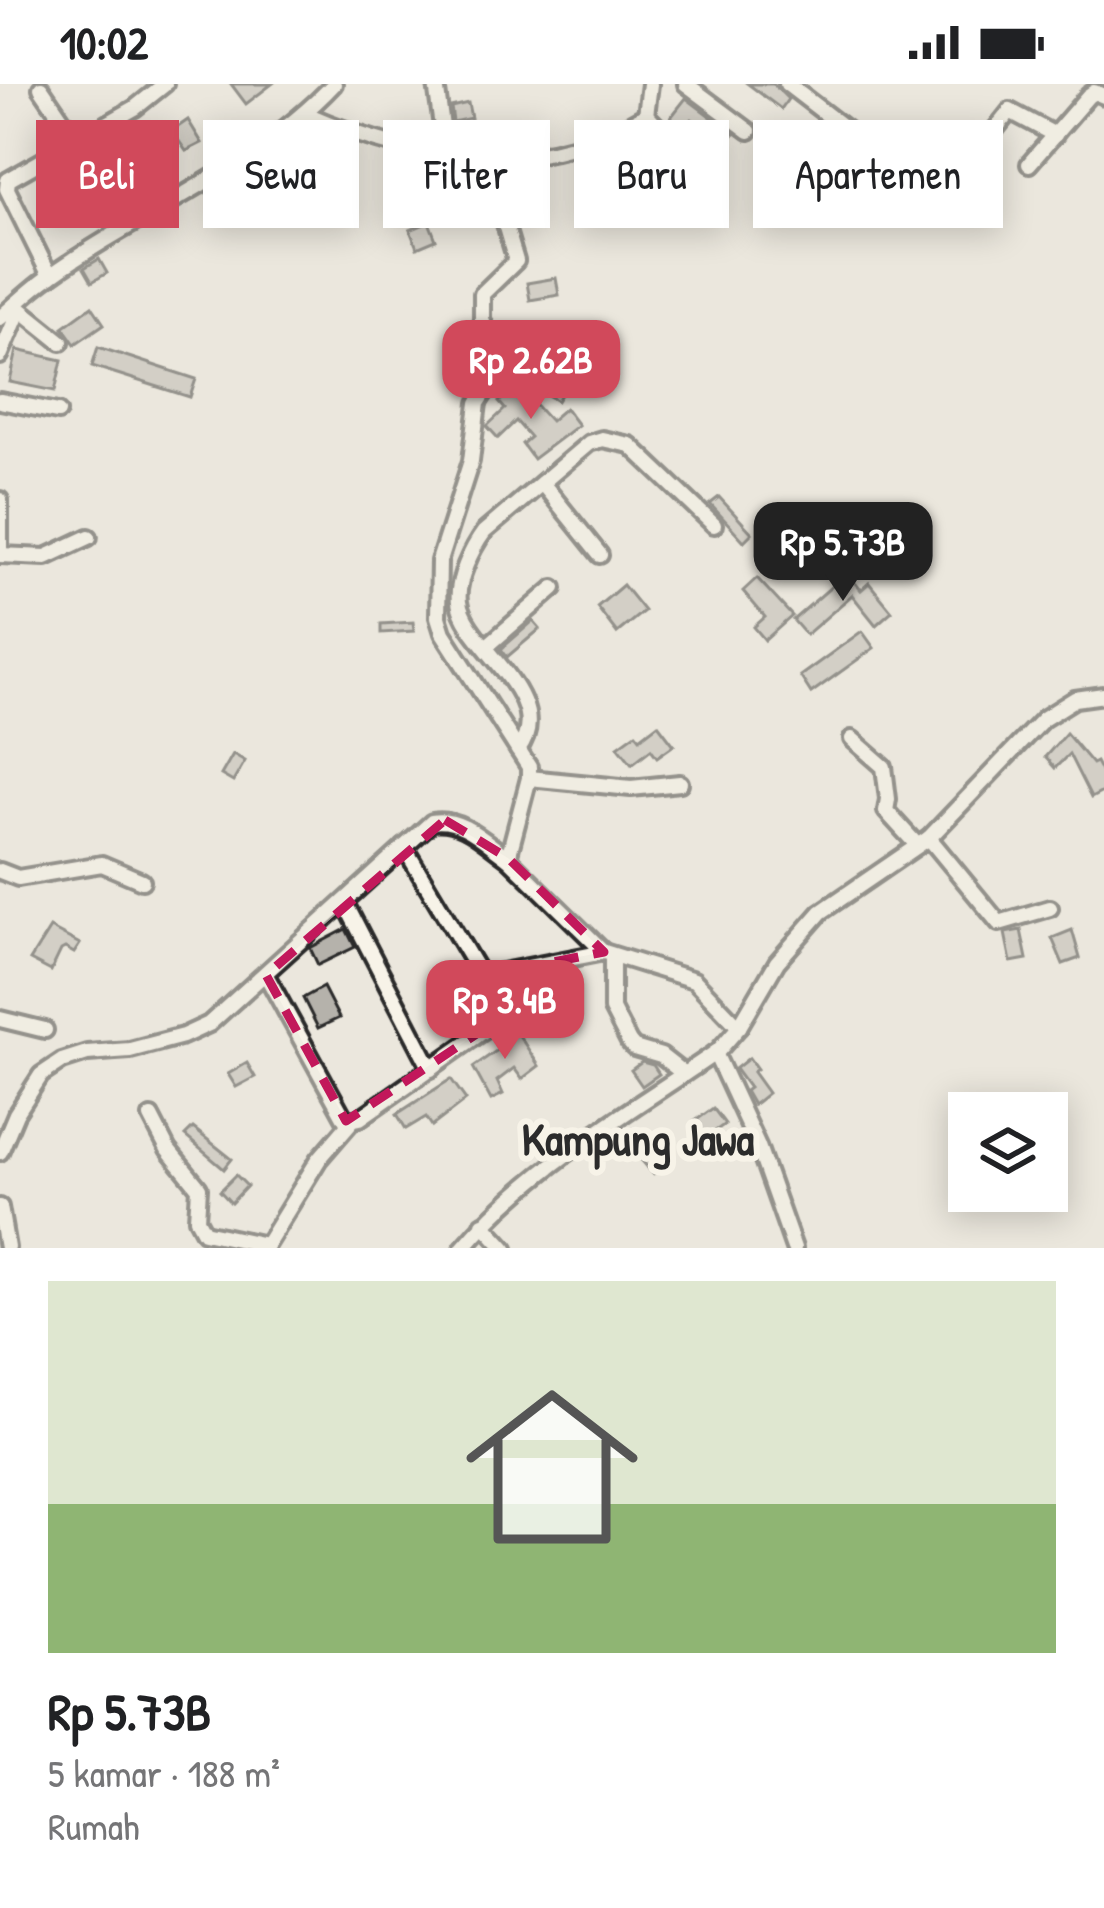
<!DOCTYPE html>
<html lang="id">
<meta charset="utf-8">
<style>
:root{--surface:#fff;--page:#f2f2f2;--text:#202124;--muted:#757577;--accent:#d1495b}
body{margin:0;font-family:"Patrick Hand",sans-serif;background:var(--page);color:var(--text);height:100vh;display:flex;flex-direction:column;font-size:45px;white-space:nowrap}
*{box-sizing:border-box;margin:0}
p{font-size:39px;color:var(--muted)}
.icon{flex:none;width:66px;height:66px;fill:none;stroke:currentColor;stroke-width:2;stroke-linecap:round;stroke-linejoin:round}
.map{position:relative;height:1164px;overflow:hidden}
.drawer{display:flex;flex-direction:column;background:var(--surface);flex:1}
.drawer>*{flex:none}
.guide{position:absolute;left:36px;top:36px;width:1032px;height:108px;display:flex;gap:24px}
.controls{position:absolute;left:948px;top:1008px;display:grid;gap:24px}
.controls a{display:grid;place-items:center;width:120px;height:120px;border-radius:0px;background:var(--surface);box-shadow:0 6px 30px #0003;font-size:60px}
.price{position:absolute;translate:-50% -102px;padding:0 27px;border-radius:24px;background:var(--accent);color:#fff;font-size:39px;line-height:78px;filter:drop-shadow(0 3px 6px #0008)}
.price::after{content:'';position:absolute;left:50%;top:72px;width:36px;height:27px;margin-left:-18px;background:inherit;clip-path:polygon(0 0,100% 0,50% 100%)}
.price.selected{background:#222;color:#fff}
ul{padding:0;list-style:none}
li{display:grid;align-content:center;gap:24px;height:636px;padding:0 48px}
li span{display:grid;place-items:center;height:372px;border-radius:0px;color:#555}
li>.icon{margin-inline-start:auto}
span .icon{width:216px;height:216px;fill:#fffc;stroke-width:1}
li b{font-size:51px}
.tag{padding:0 42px;border-radius:0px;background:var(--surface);box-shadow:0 6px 30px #0003;font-size:42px;line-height:108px}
.tag.selected{background:var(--accent);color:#fff}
.status{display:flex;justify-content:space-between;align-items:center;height:84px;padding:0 60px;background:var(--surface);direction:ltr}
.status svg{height:33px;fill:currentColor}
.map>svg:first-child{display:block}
</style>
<div class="status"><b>10:02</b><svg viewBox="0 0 49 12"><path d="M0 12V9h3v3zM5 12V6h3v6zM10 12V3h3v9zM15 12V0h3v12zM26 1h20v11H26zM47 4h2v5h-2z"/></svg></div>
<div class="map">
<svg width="1104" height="1164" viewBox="0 0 1104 1164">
<rect width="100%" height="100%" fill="#ebe7dd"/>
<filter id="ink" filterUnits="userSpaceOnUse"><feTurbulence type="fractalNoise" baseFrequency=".00833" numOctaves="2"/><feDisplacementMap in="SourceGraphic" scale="24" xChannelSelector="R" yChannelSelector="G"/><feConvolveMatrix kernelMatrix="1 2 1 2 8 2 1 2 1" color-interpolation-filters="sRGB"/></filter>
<g filter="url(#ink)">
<g fill="#b5b2ab" stroke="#2b2b2b" stroke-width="3">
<polygon points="231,0 272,0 246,20"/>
<polygon points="748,0 773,0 788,15 781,25"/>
<polygon points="686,14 734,50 725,60 692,35 680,49 668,37"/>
<polygon points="468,19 471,34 453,38 451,23"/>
<polygon points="188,36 202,59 186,67 172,47"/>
<polygon points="135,37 163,86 139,100 111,50"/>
<polygon points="311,57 318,68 297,81 290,70"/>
<polygon points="653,57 660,70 639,80 632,67"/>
<polygon points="283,60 292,76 279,84 270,69"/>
<polygon points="347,60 350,74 326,80 323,67"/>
<polygon points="441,109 448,126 432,133 425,116"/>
<polygon points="429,138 436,156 417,164 410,146"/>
<polygon points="99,175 107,189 92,198 84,184"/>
<polygon points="556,194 559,211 530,216 527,199"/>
<polygon points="92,222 104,240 75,260 63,243"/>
<polygon points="597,249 614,259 584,307 569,297 557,317 512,289 519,271 538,283 550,260 580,276"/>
<polygon points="98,263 196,295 190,313 92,282"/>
<polygon points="17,266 62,276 55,307 10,298"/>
<polygon points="517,301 550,337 565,324 578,341 533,375 522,360 530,353 516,337 498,354 487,342 505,325 499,318"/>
<polygon points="719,413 752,449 744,457 710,420"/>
<polygon points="847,489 861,506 869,499 892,527 876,541 852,511 806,551 793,536"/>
<polygon points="757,494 792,532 765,556 754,543 765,533 743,507"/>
<polygon points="623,501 644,527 617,549 597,523"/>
<polygon points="533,537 540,545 507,573 501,565"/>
<polygon points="413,538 414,547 381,549 381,540"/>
<polygon points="862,547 874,564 811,609 800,592"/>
<polygon points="658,640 674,661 657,673 651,665 632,680 618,662 636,649 640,654"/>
<polygon points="1066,649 1092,680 1096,678 1104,693 1104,707 1091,714 1069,670 1055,684 1045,673"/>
<polygon points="233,670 245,677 233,698 221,691"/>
<polygon points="50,844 80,860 74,869 65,864 61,866 51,887 30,876"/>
<polygon points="346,845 355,863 318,881 310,864"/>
<polygon points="1021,846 1027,875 1011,878 1005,849"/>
<polygon points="1072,846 1080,874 1063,880 1052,854"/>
<polygon points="461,887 470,900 449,914 440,902"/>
<polygon points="323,903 339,934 318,944 303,914"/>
<polygon points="511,939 539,982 522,995 514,984 497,997 503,1010 491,1016 473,983 502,963 495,952"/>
<polygon points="749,974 757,985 753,988 768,1009 753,1021 745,1007 749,1004 735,985"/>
<polygon points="642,978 653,981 659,990 642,1002 631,986"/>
<polygon points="247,979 255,993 236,1003 228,990"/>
<polygon points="451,995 466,1016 432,1042 426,1033 406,1045 397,1030"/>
<polygon points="713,1024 725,1040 703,1056 691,1040"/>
<polygon points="193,1044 232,1075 224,1085 185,1052"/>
<polygon points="646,1056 657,1072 662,1068 669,1077 653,1090 632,1065"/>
<polygon points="236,1091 247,1102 231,1119 220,1107"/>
</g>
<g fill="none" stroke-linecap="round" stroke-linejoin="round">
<g stroke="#2b2b2b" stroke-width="22">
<g id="minor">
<polyline points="436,0 446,71"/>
<polyline points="686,0 749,47"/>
<polyline points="787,0 856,53"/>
<polyline points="41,4 77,57"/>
<path d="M306,30C418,79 537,97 646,31L650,0"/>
<polyline points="646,31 712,98"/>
<polyline points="96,46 146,135"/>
<polyline points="601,56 611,125"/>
<polyline points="486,76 516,177 482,210 482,235 502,283 478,319 471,377 439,477 438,533 443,549 529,683 529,694 508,774 604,868 694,896 739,943"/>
<polyline points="1029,80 1088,12 1094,8 1104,12"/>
<polyline points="951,101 1010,27 1055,51"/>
<polyline points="50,192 7,105 8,96 135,24 165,0"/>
<polyline points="15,221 61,258"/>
<path d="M0,234C16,220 32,204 50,192C142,126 254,85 334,0"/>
<polyline points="0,272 20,225"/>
<polyline points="0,317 58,328"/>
<polyline points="542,399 600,471"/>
<polyline points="0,416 0,466"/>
<polyline points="0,471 46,473 89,453"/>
<polyline points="486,563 554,504"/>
<polyline points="852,655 884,683 888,715 886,727 917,761"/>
<path d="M518,666C558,613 464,561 459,518C456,497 472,464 484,448L589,359L602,355L630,361L714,441"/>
<polyline points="529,694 631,704 680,699"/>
<polyline points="929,754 999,839 1050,824"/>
<polyline points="0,787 18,794 102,780 142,797"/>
<polyline points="345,819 431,985"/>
<polyline points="612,872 612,925 629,958 634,964 661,972 684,990"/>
<polyline points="266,891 346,1037 360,1034 488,944 498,930 498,920 404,763"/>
<polyline points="482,892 604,868"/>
<polyline points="0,935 45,946"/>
<polyline points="715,969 758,1062 794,1164"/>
<polyline points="151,1033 168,1066 199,1104 197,1135 204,1148 261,1160 265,1164"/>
<path d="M0,1068L16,1030L41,991L62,977L87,969L130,966L183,952L209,940L432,738C462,733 485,758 508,774"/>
<polyline points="0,1123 7,1164"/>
<polyline points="483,1140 505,1164"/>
<polyline points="265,1163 319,1075 351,1038"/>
<path d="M463,1164C532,1082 630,1028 718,967L739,943L777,878L821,828L929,754L1043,635L1075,615L1104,611"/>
</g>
</g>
<use href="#minor" stroke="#f7f3e8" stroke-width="14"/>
</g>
</g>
<path d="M0 0H1104V1164H0ZM445,736L508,774L604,868L482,892L498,920L493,939L346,1037L266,891Z" fill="#ebe7dd" fill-opacity=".55" fill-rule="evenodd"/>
<path fill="none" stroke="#c2185b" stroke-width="9" stroke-dasharray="24 15" stroke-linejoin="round" d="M445,736L508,774L604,868L482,892L498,920L493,939L346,1037L266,891Z"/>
<g text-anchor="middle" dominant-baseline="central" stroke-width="12" stroke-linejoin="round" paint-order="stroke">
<g font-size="45" font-weight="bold" fill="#2b2b2b" stroke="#f7f3e8">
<text x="638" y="1054">Kampung Jawa</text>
</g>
</g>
</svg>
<div class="controls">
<a><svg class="icon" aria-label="layers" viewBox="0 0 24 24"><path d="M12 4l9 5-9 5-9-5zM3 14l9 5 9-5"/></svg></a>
</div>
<b class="price" style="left:531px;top:338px">Rp 2.62B</b>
<b class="price selected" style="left:843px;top:520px">Rp 5.73B</b>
<b class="price" style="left:505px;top:978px">Rp 3.4B</b>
<div class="guide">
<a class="tag selected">Beli</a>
<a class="tag">Sewa</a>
<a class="tag">Filter</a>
<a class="tag">Baru</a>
<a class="tag">Apartemen</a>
</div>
</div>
<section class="drawer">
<ul>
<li><span style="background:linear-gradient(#dfe7d0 60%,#8fb573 0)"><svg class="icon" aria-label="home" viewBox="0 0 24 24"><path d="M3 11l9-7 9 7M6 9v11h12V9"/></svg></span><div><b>Rp 5.73B</b><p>5 kamar · 188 m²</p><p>Rumah</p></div></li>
</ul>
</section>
